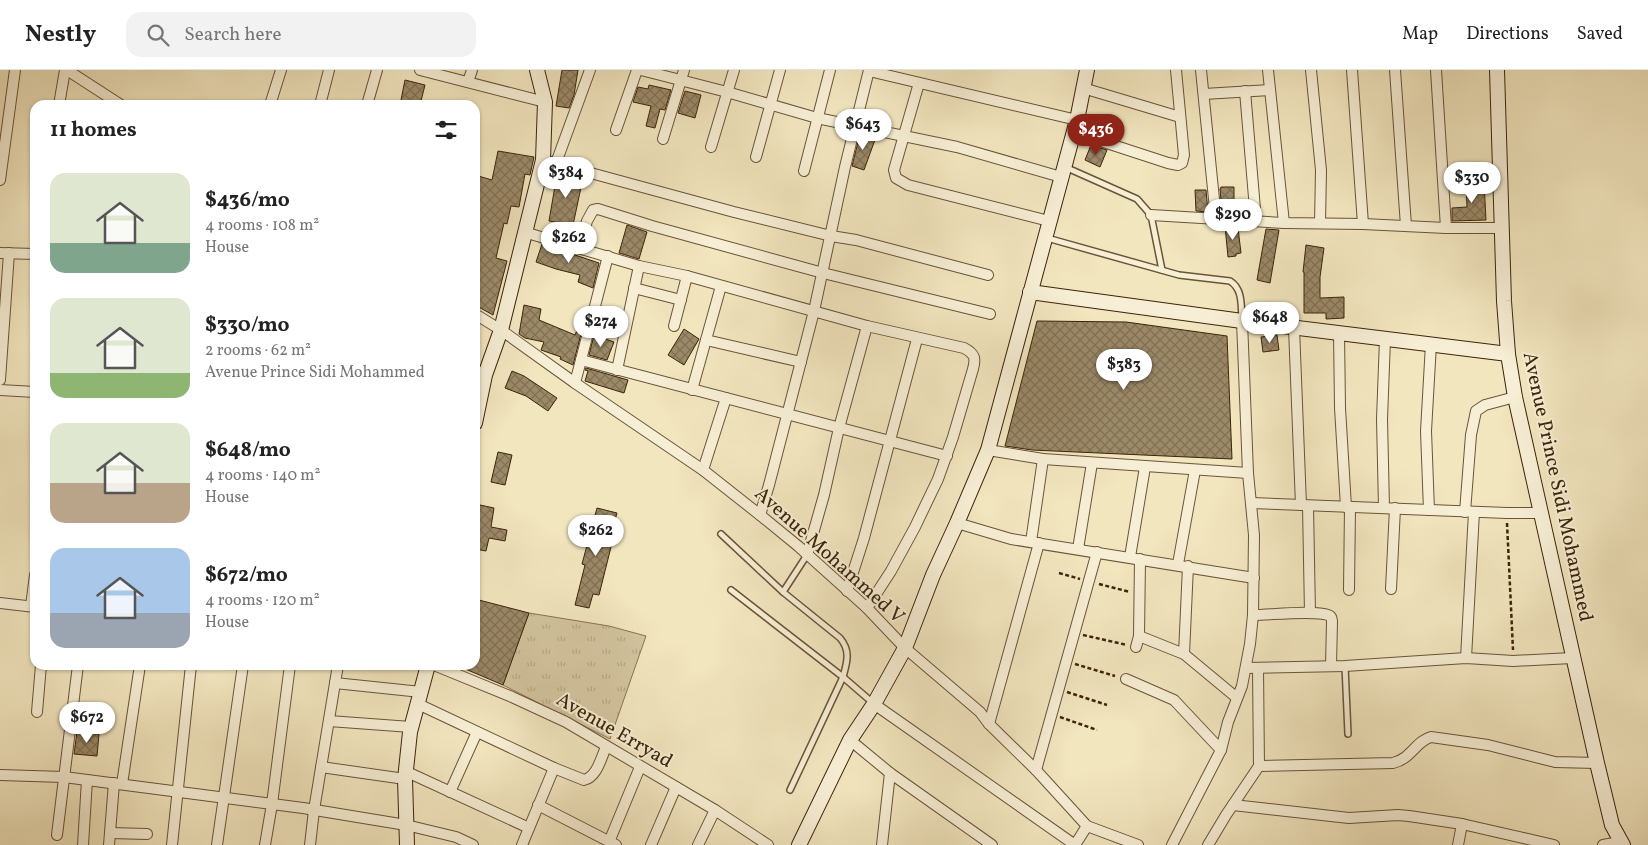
<!DOCTYPE html>
<meta charset="utf-8">
<style>
:root{--surface:#fff;--page:#f2f2f2;--text:#222;--muted:#767676;--line:#e0e0e0;--accent:#8f2418}
body{margin:0;font-family:Vollkorn,serif;background:var(--page);color:var(--text);height:100vh;display:flex;flex-direction:column;font-size:19px;white-space:nowrap}
*{box-sizing:border-box;margin:0}
p{font-size:16px;color:var(--muted)}
.icon{flex:none;width:28px;height:28px;fill:none;stroke:currentColor;stroke-width:2;stroke-linecap:round;stroke-linejoin:round}
.map{position:relative;flex:1;overflow:hidden}
.side{position:absolute;left:30px;top:30px;width:450px;height:570px;display:flex;flex-direction:column;background:var(--surface);border-radius:15px;box-shadow:0 1px 4px #0004}
.side>*{flex:none}
.price{position:absolute;translate:-50% -42px;padding:0 11px;border-radius:18px;background:#fff;color:#222;font-size:16px;line-height:32px;filter:drop-shadow(0 1px 2px #0008)}
.price::after{content:'';position:absolute;left:50%;top:30px;width:15px;height:11px;margin-left:-8px;background:inherit;clip-path:polygon(0 0,100% 0,50% 100%)}
.price.selected{background:var(--accent);color:#fff}
ul{padding:0;list-style:none}
li{display:flex;align-items:center;gap:15px;height:125px;padding:0 20px}
li span{display:grid;place-items:center;flex:none;width:140px;height:100px;border-radius:15px;color:#555}
li>.icon{margin-inline-start:auto}
span .icon{width:60px;height:60px;fill:#fffc;stroke-width:1}
li b{font-size:21px}
h2{display:flex;justify-content:space-between;align-items:center;height:60px;padding:0 20px;font-size:21px}
header{display:flex;align-items:center;gap:30px;box-sizing:border-box;height:70px;padding:0 25px;background:var(--surface);border-bottom:1px solid var(--line)}
header strong{font-size:24px}
nav{display:flex;gap:28px;margin-inline-start:auto;font-size:18px}
.search{width:350px;height:45px;background:var(--page);display:flex;align-items:center;gap:12px;box-sizing:border-box;padding:0 18px;border-radius:15px;color:var(--muted);font-size:19px}
.map>svg:first-child{display:block}
</style>
<header>
<strong>Nestly</strong>
<div class="search"><svg class="icon" aria-label="search" viewBox="0 0 24 24"><circle cx="10" cy="10" r="6"/><path d="M15 15l6 6"/></svg>Search here</div>
<nav><a>Map</a><a>Directions</a><a>Saved</a></nav>
</header>
<div class="map">
<svg width="1648" height="775" viewBox="0 0 1648 775">
<defs>
<pattern id="grass-tufts" width="24" height="20" patternUnits="userSpaceOnUse" patternTransform="scale(1.25)"><rect width="24" height="20" fill="#d3c5a0"/><path d="M3 7l-1-3M5 7V3M7 7l1-3M15 17l-1-3M17 17v-4M19 17l1-3" fill="none" stroke="#b6a988"/></pattern>
<pattern id="building-cross-hatch" width="8" height="8" patternUnits="userSpaceOnUse" patternTransform="scale(1.25)"><rect width="8" height="8" fill="#9b8968"/><path d="M0 0l8 8M0 8l8-8" fill="none" stroke="#807054"/></pattern>
</defs>
<rect width="100%" height="100%" fill="#f2e6bf"/>
<filter id="stains"><feTurbulence type="fractalNoise" baseFrequency=".004" numOctaves="4"/><feColorMatrix values="0 0 0 0 .2 0 0 0 0 .09 0 0 0 0 .02 0 0 0 .5 -.17"/></filter>
<radialGradient id="worn" r=".72"><stop offset=".6" stop-color="#630" stop-opacity="0"/><stop offset="1" stop-color="#630" stop-opacity=".3"/></radialGradient>
<polygon fill="url(#grass-tufts)" stroke="#887455" points="529,543 609,556 646,566 610,669 503,615"/>
<g fill="url(#building-cross-hatch)" stroke="#3c240a">
<polygon points="562,0 578,0 574,25 569,38 556,36"/>
<polygon points="405,10 425,15 420,35 400,35"/>
<polygon points="649,15 671,20 665,40 660,39 655,58 646,56 651,36 633,32 638,17 648,19"/>
<polygon points="685,21 701,25 695,48 678,43"/>
<polygon points="860,64 876,67 864,100 852,96"/>
<polygon points="1091,75 1107,80 1100,97 1085,90"/>
<polygon points="498,81 534,87 530,105 525,104 519,137 511,136 507,154 504,153 496,188 507,191 493,245 475,235 475,105 492,110"/>
<polygon points="560,102 583,108 573,155 549,151 556,110 559,111"/>
<polygon points="1484,112 1486,150 1452,151 1452,138 1467,137 1466,113"/>
<polygon points="1221,117 1234,117 1234,143 1222,142 1220,119"/>
<polygon points="1195,120 1206,120 1208,142 1196,141"/>
<polygon points="627,155 647,162 639,189 619,183"/>
<polygon points="1225,156 1238,158 1241,183 1236,184 1236,186 1228,187"/>
<polygon points="1266,159 1279,160 1270,213 1257,210"/>
<polygon points="542,174 599,193 593,218 578,212 580,205 556,199 536,192"/>
<polygon points="1306,175 1324,178 1320,207 1320,228 1344,227 1344,248 1326,249 1326,243 1304,243 1304,202 1303,202"/>
<polygon points="524,235 541,239 539,250 575,265 578,258 582,260 573,295 560,289 561,287 541,280 544,272 525,268 519,264"/>
<polygon points="1037,251 1126,252 1227,266 1232,389 1032,380 1005,376"/>
<polygon points="684,259 699,269 684,295 668,285"/>
<polygon points="594,265 614,272 607,290 589,285"/>
<polygon points="1277,265 1279,280 1263,282 1261,267"/>
<polygon points="586,298 628,310 624,323 585,311 588,301 585,300"/>
<polygon points="512,301 524,306 557,328 548,341 526,326 505,318"/>
<polygon points="498,382 512,385 505,415 491,412"/>
<polygon points="480,435 494,438 491,457 507,460 505,471 489,468 486,481 475,479 475,461"/>
<polygon points="597,438 617,443 610,468 613,469 599,525 593,524 589,538 575,535 585,495 582,494"/>
<polygon points="475,529 529,543 503,615 456,595 475,595"/>
<polygon points="77,662 99,664 97,686 74,684"/>
</g>
<g fill="none" stroke-linecap="round" stroke-linejoin="round">
<g stroke="#6a5437" stroke-width="8">
<g id="lane">
<polyline points="1065,97 1137,129 1151,145 1162,200"/>
<path d="M1047,168L1179,205L1230,211C1243,219 1241,236 1242,250"/>
<polyline points="721,464 783,522"/>
<polyline points="731,520 843,607 873,633"/>
<polyline points="1345,596 1348,664"/>
<path d="M790,720L843,607C847,592 851,581 840,568L783,522L807,485"/>
</g>
</g>
<g stroke="#6a5437" stroke-width="12">
<g id="street">
<polyline points="67,0 121,35"/>
<polyline points="420,0 545,32"/>
<polyline points="641,0 727,22 817,48 957,77 1061,107"/>
<polyline points="1201,0 1216,149"/>
<polyline points="1268,0 1284,153"/>
<polyline points="1311,0 1321,100 1320,153"/>
<polyline points="1352,0 1363,154"/>
<polyline points="1395,0 1406,156"/>
<polyline points="1436,0 1446,158"/>
<polyline points="869,1 1077,50"/>
<polyline points="468,12 472,0"/>
<polyline points="919,13 894,100 896,108 908,115 1049,151"/>
<polyline points="1083,18 1180,47"/>
<polyline points="1245,21 1256,151"/>
<polyline points="1204,24 1270,20"/>
<polyline points="59,35 65,0"/>
<polyline points="270,35 281,0"/>
<polyline points="320,35 329,0"/>
<polyline points="367,35 377,0"/>
<polyline points="616,60 637,0"/>
<polyline points="1073,62 1168,93 1178,95 1182,93 1184,85 1176,0"/>
<polyline points="663,69 684,0"/>
<polyline points="711,77 734,0"/>
<polyline points="756,87 780,0"/>
<polyline points="543,90 734,142 831,166 856,170 988,205"/>
<polyline points="556,93 590,0"/>
<polyline points="804,101 830,0"/>
<polyline points="0,110 15,0"/>
<polyline points="1151,145 1284,153 1363,154 1446,158 1501,158"/>
<path d="M524,162L639,196L687,206L867,256L964,278C975,284 976,288 973,299L953,367L938,409L915,457L891,501L867,538"/>
<polyline points="579,177 587,151 593,140 598,139 652,156 823,203 990,244"/>
<polyline points="0,183 35,184"/>
<polyline points="634,218 681,230"/>
<polyline points="475,244 501,260 575,313 703,400 760,445 798,476 867,538 905,578 980,642 989,654 1036,700 1087,756 1138,775"/>
<polyline points="674,256 687,206"/>
<polyline points="1294,258 1301,435"/>
<polyline points="1339,263 1340,338 1346,437"/>
<polyline points="706,270 801,292"/>
<polyline points="581,290 947,386"/>
<polyline points="475,300 485,305"/>
<polyline points="617,300 639,196"/>
<polyline points="0,310 9,183"/>
<polyline points="575,313 608,186"/>
<polyline points="0,320 35,322"/>
<polyline points="692,320 721,216"/>
<polyline points="988,380 1043,389 1248,403"/>
<polyline points="703,400 726,328"/>
<polyline points="1251,433 1507,443 1540,443"/>
<polyline points="1308,436 1310,543"/>
<polyline points="1384,438 1382,349 1385,269"/>
<polyline points="1429,440 1426,361 1431,274"/>
<polyline points="1465,442 1471,365 1476,341 1485,335 1515,327"/>
<polyline points="760,445 769,415 814,241 845,97 869,0"/>
<polyline points="957,453 1011,469 1254,508"/>
<polyline points="1031,472 1043,389"/>
<polyline points="1078,479 1092,393"/>
<polyline points="807,485 824,425 839,358 867,256"/>
<polyline points="1130,487 1145,397"/>
<polyline points="1178,494 1195,400"/>
<polyline points="1391,519 1395,438"/>
<polyline points="1349,520 1350,437"/>
<polyline points="847,521 864,468 917,269"/>
<polyline points="0,533 35,537"/>
<polyline points="31,536 35,505"/>
<path d="M1253,545C1269,545 1315,540 1328,545C1332,546 1331,547 1332,551L1331,596"/>
<polyline points="1139,566 1184,584 1237,628"/>
<polyline points="1136,577 1139,566 1140,489"/>
<polyline points="1184,584 1188,496"/>
<polyline points="1466,588 1474,442"/>
<polyline points="434,595 512,627 566,652 715,740 768,775"/>
<polyline points="1246,598 1345,596 1466,588 1513,591 1572,588"/>
<polyline points="1126,609 1174,630 1221,680"/>
<polyline points="335,613 421,622"/>
<path d="M418,634L554,698L584,710C597,707 601,688 606,677"/>
<polyline points="874,634 1075,775"/>
<polyline points="37,642 41,595"/>
<polyline points="329,651 411,657"/>
<polyline points="989,654 1039,473"/>
<polyline points="850,670 890,703 992,775"/>
<path d="M1259,696L1393,693C1411,689 1416,671 1431,667L1488,675L1555,692L1597,693"/>
<polyline points="321,697 405,709"/>
<polyline points="1036,700 1097,482"/>
<polyline points="405,701 529,758"/>
<polyline points="0,705 64,707 303,738 406,755 456,767 473,775"/>
<polyline points="122,714 140,595"/>
<polyline points="450,722 477,662"/>
<polyline points="538,735 616,775"/>
<polyline points="1233,735 1349,748 1398,745 1409,746 1462,754 1554,775"/>
<polyline points="110,763 147,764"/>
<polyline points="57,765 78,595"/>
<polyline points="609,772 640,697"/>
<polyline points="83,775 87,710"/>
<polyline points="109,775 114,713"/>
<polyline points="172,775 191,595"/>
<polyline points="217,775 243,595"/>
<polyline points="265,775 272,734 290,595"/>
<polyline points="310,775 314,740 338,595"/>
<polyline points="522,775 554,698"/>
<polyline points="651,775 676,717"/>
<polyline points="698,775 715,740"/>
<polyline points="882,775 890,703"/>
<polyline points="1075,775 1087,756"/>
<polyline points="1172,775 1221,680 1228,652 1242,616 1250,574 1253,545 1254,465 1248,403 1242,251"/>
<polyline points="1208,775 1226,745 1259,696 1258,598"/>
<polyline points="1458,775 1462,754"/>
<polyline points="1603,775 1620,772"/>
</g>
</g>
<g stroke="#3c240a" stroke-width="16">
<g id="secondary">
<polyline points="1497,0 1504,231 1508,284 1515,327 1597,693 1612,755 1623,775"/>
<polyline points="1030,222 1242,251 1508,284"/>
<polyline points="475,353 485,305 501,260 543,90 545,32 537,0"/>
<polyline points="407,775 405,709 410,662 428,595"/>
<polyline points="799,775 850,670 874,634 905,578 933,505 957,453 988,380 1077,50 1087,0"/>
</g>
</g>
<g stroke="#3c240a" stroke-width="2.5" stroke-dasharray="4 2.5" stroke-linecap="butt">
<polyline points="1507,453 1513,580"/>
<polyline points="1059,503 1080,509"/>
<polyline points="1099,514 1130,522"/>
<polyline points="1083,565 1127,575"/>
<polyline points="1075,594 1115,606"/>
<polyline points="1067,622 1107,635"/>
<polyline points="1060,647 1097,660"/>
</g>
<use href="#lane" stroke="#f7efd5" stroke-width="5"/>
<use href="#street" stroke="#f7efd5" stroke-width="10"/>
<use href="#secondary" stroke="#f7efd5" stroke-width="14"/>
</g>
<g text-anchor="middle" dominant-baseline="central" stroke-width="4" stroke-linejoin="round" paint-order="stroke">
<g font-size="20" fill="#3c240a" stroke="#f7efd5">
<text transform="translate(1557 417) rotate(78)">Avenue Prince Sidi Mohammed</text>
<text transform="translate(829 486) rotate(42)">Avenue Mohammed V</text>
<text transform="translate(614 661) rotate(30)">Avenue Erryad</text>
</g>
</g>
<rect width="100%" height="100%" filter="url(#stains)"/>
<rect width="100%" height="100%" fill="url(#worn)"/>
</svg>
<b class="price" style="left:863px;top:81px">$643</b>
<b class="price selected" style="left:1096px;top:86px">$436</b>
<b class="price" style="left:566px;top:129px">$384</b>
<b class="price" style="left:1472px;top:134px">$330</b>
<b class="price" style="left:1233px;top:171px">$290</b>
<b class="price" style="left:569px;top:194px">$262</b>
<b class="price" style="left:1270px;top:274px">$648</b>
<b class="price" style="left:601px;top:278px">$274</b>
<b class="price" style="left:1124px;top:321px">$383</b>
<b class="price" style="left:596px;top:487px">$262</b>
<b class="price" style="left:87px;top:674px">$672</b>
<section class="side">
<h2>11 homes<svg class="icon" aria-label="filters" viewBox="0 0 24 24"><path d="M4 7h16M4 17h16"/><circle cx="9" cy="7" r="2"/><circle cx="15" cy="17" r="2"/></svg></h2>
<ul>
<li><span style="background:linear-gradient(#dfe7d0 70%,#7fa58c 0)"><svg class="icon" aria-label="home" viewBox="0 0 24 24"><path d="M3 11l9-7 9 7M6 9v11h12V9"/></svg></span><div><b>$436/mo</b><p>4 rooms · 108 m²</p><p>House</p></div></li>
<li><span style="background:linear-gradient(#dfe7d0 75%,#8fb573 0)"><svg class="icon" aria-label="home" viewBox="0 0 24 24"><path d="M3 11l9-7 9 7M6 9v11h12V9"/></svg></span><div><b>$330/mo</b><p>2 rooms · 62 m²</p><p>Avenue Prince Sidi Mohammed</p></div></li>
<li><span style="background:linear-gradient(#dfe7d0 60%,#b9a48a 0)"><svg class="icon" aria-label="home" viewBox="0 0 24 24"><path d="M3 11l9-7 9 7M6 9v11h12V9"/></svg></span><div><b>$648/mo</b><p>4 rooms · 140 m²</p><p>House</p></div></li>
<li><span style="background:linear-gradient(#a9c7e8 65%,#9aa5b1 0)"><svg class="icon" aria-label="home" viewBox="0 0 24 24"><path d="M3 11l9-7 9 7M6 9v11h12V9"/></svg></span><div><b>$672/mo</b><p>4 rooms · 120 m²</p><p>House</p></div></li>
</ul>
</section>
</div>
